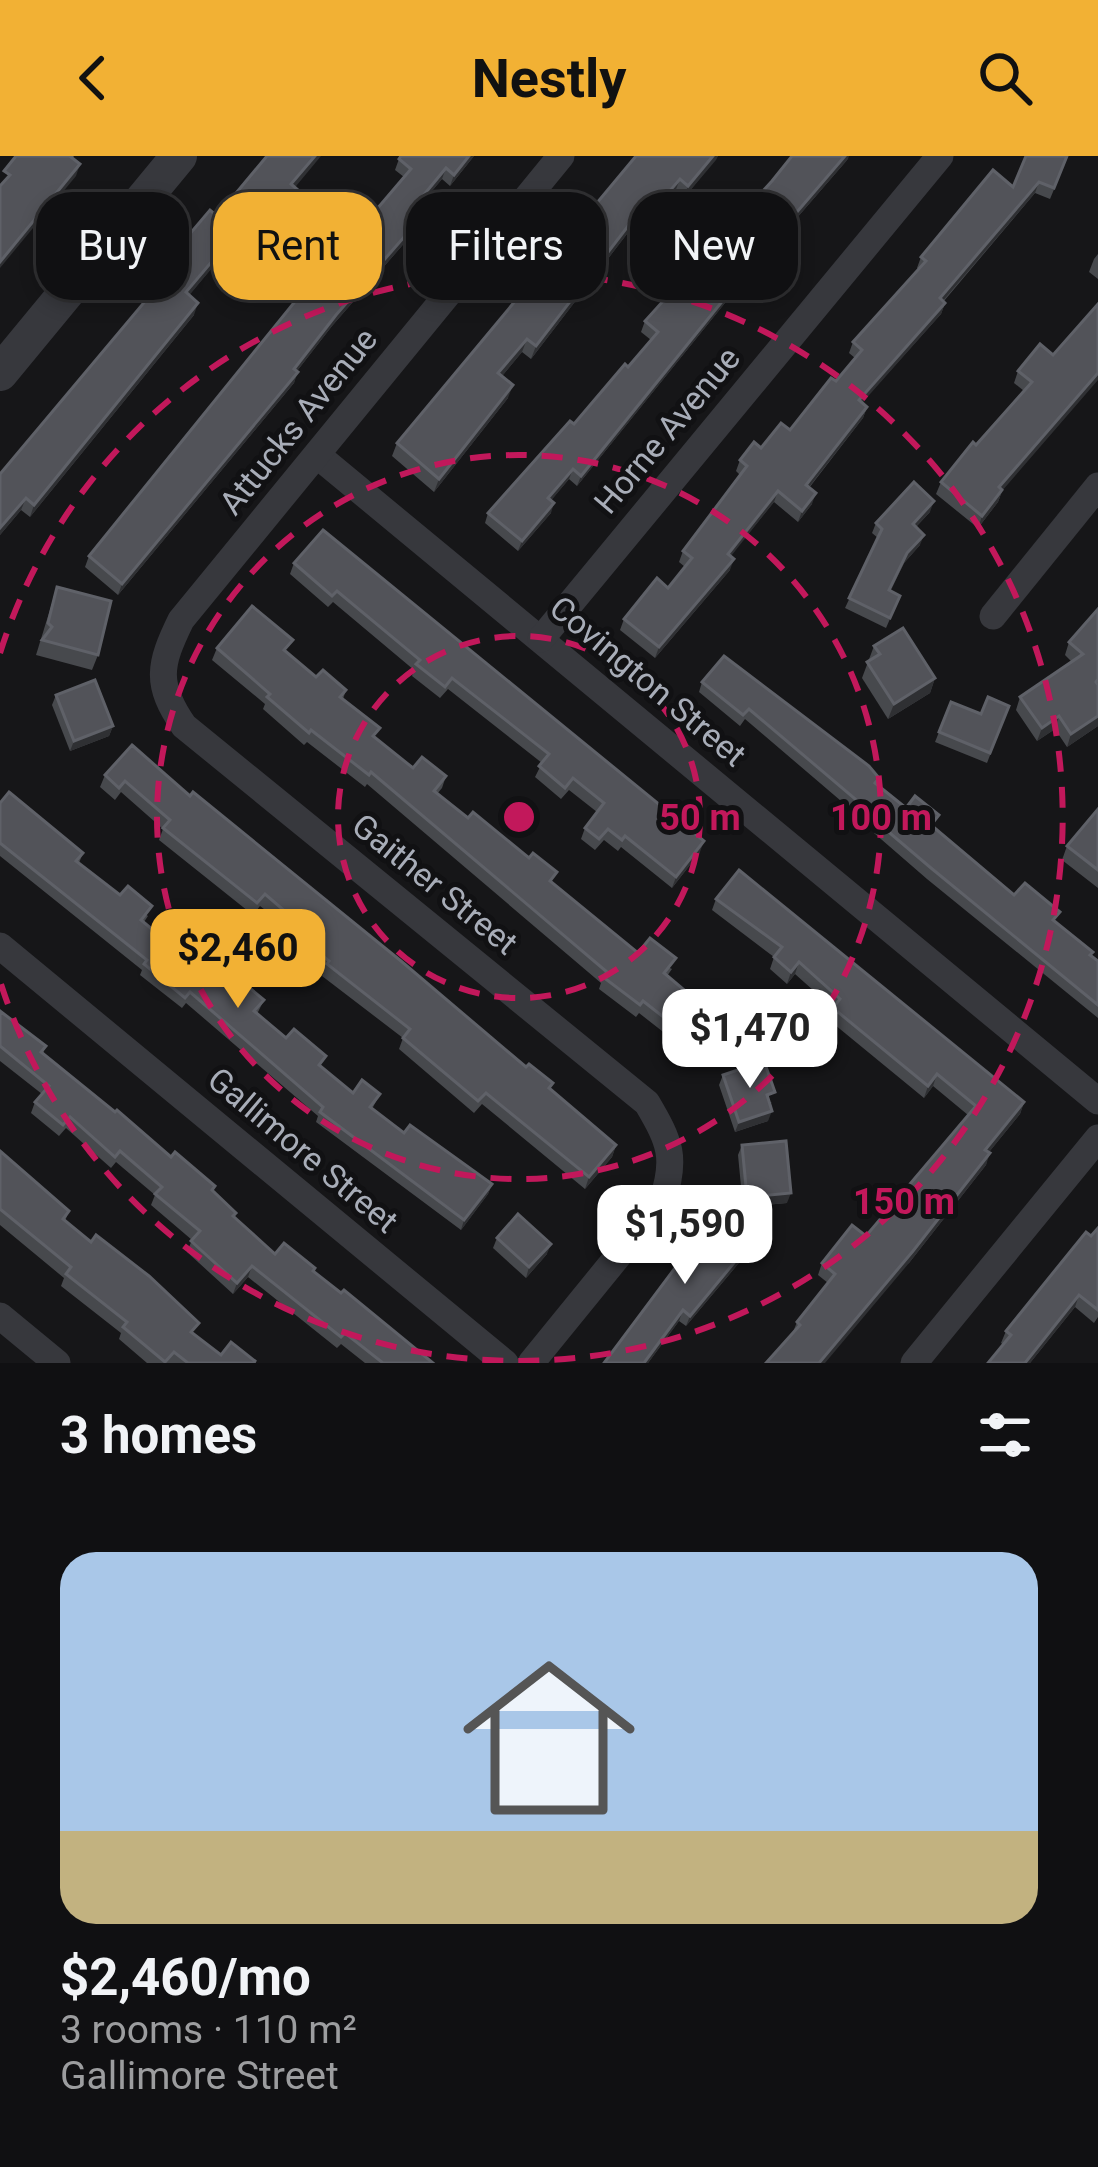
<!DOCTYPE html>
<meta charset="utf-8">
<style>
:root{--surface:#101012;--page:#19191b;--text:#f1f3f6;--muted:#9c9d9f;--line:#303032;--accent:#f2b134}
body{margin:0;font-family:Roboto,sans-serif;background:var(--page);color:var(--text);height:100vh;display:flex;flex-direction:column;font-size:45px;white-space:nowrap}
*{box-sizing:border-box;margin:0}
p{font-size:39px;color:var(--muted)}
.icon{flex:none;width:66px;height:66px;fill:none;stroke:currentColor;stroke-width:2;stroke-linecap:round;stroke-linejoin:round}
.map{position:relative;height:1207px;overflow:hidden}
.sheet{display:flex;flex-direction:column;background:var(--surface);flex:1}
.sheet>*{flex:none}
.hud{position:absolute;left:36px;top:36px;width:1026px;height:108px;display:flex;gap:24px}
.price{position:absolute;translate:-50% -102px;padding:0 27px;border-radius:24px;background:#fff;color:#222;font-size:39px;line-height:78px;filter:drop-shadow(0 3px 6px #0008)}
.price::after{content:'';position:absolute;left:50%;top:72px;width:36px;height:27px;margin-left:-18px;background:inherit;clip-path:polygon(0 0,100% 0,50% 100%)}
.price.on{background:var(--accent);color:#111}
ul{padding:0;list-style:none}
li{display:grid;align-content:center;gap:24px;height:636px;padding:0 60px}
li+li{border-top:3px solid var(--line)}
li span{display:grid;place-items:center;height:372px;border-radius:36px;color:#555}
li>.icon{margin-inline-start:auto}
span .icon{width:216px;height:216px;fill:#fffc;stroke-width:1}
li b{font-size:51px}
h2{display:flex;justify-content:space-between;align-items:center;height:144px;padding:0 60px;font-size:51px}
.chip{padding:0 42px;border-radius:36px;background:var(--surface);box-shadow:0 6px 18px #0003,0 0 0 3px var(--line);font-size:42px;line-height:108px}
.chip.on{background:var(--accent);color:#111}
header{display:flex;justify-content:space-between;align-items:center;height:156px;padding:0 60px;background:var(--accent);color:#111;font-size:54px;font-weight:700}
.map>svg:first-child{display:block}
</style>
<header><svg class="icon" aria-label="back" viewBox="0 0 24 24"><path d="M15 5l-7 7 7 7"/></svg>Nestly<svg class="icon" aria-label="search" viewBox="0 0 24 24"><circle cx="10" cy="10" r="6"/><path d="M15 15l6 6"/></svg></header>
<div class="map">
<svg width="1098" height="1207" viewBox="0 0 1098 1207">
<rect width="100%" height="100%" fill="#161618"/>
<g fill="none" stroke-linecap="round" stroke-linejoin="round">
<g stroke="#37383d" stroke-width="27">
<polyline points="317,299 1098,945"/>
<polyline points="993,460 1098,330"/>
<polyline points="541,483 940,0"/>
<polyline points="0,790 505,1207"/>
<polyline points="0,1160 57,1207"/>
<path d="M531,1207L662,1046C677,1002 670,986 647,947L184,570C155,528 159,509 181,464L561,0"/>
<polyline points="914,1207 1098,982"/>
</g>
<polyline stroke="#37383d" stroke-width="36" points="0,217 179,0"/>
</g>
<g fill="#47494d">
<polygon points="474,0 450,30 442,23 425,43 428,60 332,170 297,215 294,227 118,439 85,411 89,400 320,120 313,114 317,103 342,94 404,21 395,14 399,3"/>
<polygon points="636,0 718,0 683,43 675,36 638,80 630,74 531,203 522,196 502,220 508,242 434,336 392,300 397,287"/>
<polygon points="1068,0 1050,43 1035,37 944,145 945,147 941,158 862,246 867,251 863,262 809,332 812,348 798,366 774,346 730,400 730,414 655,502 620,474 624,463 668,432 685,411 679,406 683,395 740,319 736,315 740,304 790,274 836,225 855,202 849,197 853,186 918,113 917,112 921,101 1013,31"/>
<polygon points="848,3 750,116 577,330 569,323 551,344 551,357 518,395 485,367 488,357 628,211 651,184 641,176 645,165"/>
<polygon points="295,31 299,35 294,47 258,90 242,76 189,139 194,159 30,361 21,354 0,379 0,318 177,109 173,105 177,93 217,60"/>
<polygon points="1098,98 1098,123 1089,116 1094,103"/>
<polygon points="1053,199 998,346 978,372 936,338 941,326 1024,235 1014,227 1018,215"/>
<polygon points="930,356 916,371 920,389 904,407 890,435 900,440 886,472 845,452 878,382 872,377 876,367"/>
<polygon points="323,374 700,696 672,732 621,691 618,695 604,684 595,694 581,683 585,672 597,656 569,634 561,643 535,621 542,607 448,533 440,542 412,520 414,514 333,446 328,451 290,418 294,407"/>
<polygon points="57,431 98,499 92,514 36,499"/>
<polygon points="1098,453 1098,570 1067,591 1055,573 1037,585 1016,554 1020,541 1072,506 1065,499 1069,486"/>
<polygon points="874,490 935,522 930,537 888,563 862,522"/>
<polygon points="217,492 288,497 316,521 346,534 343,543 376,582 413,612 446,620 442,632 437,638 638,797 672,813 667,820 728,871 724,883 704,908 639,857 636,861 599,833 601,827 367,628 365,631 307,586 304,589 263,553 265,548 212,504"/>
<polygon points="702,526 877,628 906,652 934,671 1014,739 1056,767 1093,796 1091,800 1098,805 1098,862 927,723 874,677 875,674 745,563 740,570 699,536"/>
<polygon points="56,539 113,570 109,580 70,595 52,549"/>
<polygon points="951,546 981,558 1009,550 987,607 935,586"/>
<polygon points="105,619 190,640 616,989 612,1001 585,1033 482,948 474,957 399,893 403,882 322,820 324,816 284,782 288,772 260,750 253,759 159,684 163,673 121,636 115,644 100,631"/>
<polygon points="0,647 83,697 79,707 148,760 144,766 172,790 264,844 257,858 353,937 380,938 372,953 404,977 492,1028 488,1038 461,1074 316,966 318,960 186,847 182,852 140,819 142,814 0,700"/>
<polygon points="1098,653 1098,732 1062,704 1067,690"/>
<polygon points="716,743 1024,946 1020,958 989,996 986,1009 909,1107 793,1176 797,1166 828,1127 818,1119 822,1107 866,1080 968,959 933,930 924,942 829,864 833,852 795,818 787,828 770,813 774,801 712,754"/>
<polygon points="0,855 46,890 43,897 171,1001 215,1030 213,1036 236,1057 235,1061 275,1098 315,1112 314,1115 433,1207 365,1207 341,1188 337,1192 248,1121 233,1138 187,1096 192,1084 151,1049 155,1039 116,1006 111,1012 66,972 59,980 31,957 35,946 42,938 0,905"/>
<polygon points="723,919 772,947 770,947 768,965 735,976 719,929"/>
<polygon points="742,989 787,1047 743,1051 738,999"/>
<polygon points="0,995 69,1055 65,1065 195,1178 221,1199 254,1207 147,1207 119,1183 121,1177 61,1130 64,1122 0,1069"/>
<polygon points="1098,1072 1098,1161 1094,1167 1075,1151 1030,1207 1001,1187 1006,1175"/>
<polygon points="497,1082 547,1098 526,1122 493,1092"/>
<polygon points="754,1089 686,1170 679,1165 648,1207 604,1207"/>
</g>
<g fill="#2f3033">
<polygon points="315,0 321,0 287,41 291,28"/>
<polygon points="469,0 474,0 450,30 454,19"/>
<polygon points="713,0 718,0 716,4 683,43 688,30"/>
<polygon points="845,0 849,0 848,3 750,116 577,330 581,320 754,106"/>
<polygon points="80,8 76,20 0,112 0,106"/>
<polygon points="446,12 442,23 418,52 422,41"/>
<polygon points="680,23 675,36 638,80 642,67"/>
<polygon points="1039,26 1035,37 936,153 940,142"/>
<polygon points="299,35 294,47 258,90 263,77"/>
<polygon points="432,49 428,60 332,170 290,224 294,213 336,159"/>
<polygon points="635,61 630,74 531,203 536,190"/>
<polygon points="247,64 242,76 182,148 186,136"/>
<polygon points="198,147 194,159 30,361 34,349"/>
<polygon points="945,147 941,158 855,255 859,244"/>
<polygon points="527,183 522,196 494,230 498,217"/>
<polygon points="298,216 294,227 118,439 122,428"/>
<polygon points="1098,217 1098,224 1002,335 998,346 978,372 982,360 999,331"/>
<polygon points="513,229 508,242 434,336 439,323"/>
<polygon points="867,251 863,262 802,340 806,329"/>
<polygon points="573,313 569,323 545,352 548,342"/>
<polygon points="778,335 774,346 724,409 728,398"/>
<polygon points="816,337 812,348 798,366 802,355"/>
<polygon points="26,342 21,354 0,379 0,372"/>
<polygon points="934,345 930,356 909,378 913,368"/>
<polygon points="554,347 551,357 518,395 522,385"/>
<polygon points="924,379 920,389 904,407 886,445 907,397"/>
<polygon points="734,403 730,414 655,502 659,491"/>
<polygon points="935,522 930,537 888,563 894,548"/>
<polygon points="1059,560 1055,573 1037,585 1042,572"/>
<polygon points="1098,560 1098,570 1067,591 1071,578"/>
<polygon points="113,570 109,580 70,595 74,585"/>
<polygon points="704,685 700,696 672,732 676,721"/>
<polygon points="799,806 795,818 787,828 791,816"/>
<polygon points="728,871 724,883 704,908 708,896"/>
<polygon points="937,918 933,930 924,942 928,930"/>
<polygon points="1024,946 1020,958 981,1006 985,994"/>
<polygon points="772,955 768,965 735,976 739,966"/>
<polygon points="616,989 612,1001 585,1033 589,1021"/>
<polygon points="990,997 986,1009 909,1107 825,1207 819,1207"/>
<polygon points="492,1028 488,1038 461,1074 464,1064"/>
<polygon points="791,1037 787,1047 743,1051 747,1041"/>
<polygon points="757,1079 754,1089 686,1170 690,1160"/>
<polygon points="551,1088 547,1098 526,1122 529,1111"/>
<polygon points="252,1110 248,1121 233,1138 237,1127"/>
<polygon points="1079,1139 1075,1151 1030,1207 1025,1207"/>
<polygon points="683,1154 679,1165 648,1207 644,1207"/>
</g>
<g fill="#525359" stroke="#5f6168" stroke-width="3">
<polygon points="16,0 72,0 71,1 80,8 0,106 0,30 10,19 4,15"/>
<polygon points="267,0 315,0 291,28 299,35 263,77 247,64 186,136 198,147 34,349 26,342 0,372 0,318 184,99 177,93 210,54 217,60"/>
<polygon points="401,0 469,0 454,19 446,12 422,41 432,49 336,159 294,213 298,216 122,428 89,400 297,143 300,145 327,112 317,103 332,85 342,94 411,13 399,3"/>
<polygon points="636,0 713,0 688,30 680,23 642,67 635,61 536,190 527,183 498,217 513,229 439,323 397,287"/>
<polygon points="792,0 845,0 754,106 581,320 573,313 548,342 554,347 522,385 488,357 570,265 574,268 625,208 628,211 658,176 645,165 772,25"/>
<polygon points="1026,0 1067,0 1054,32 1039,26 940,142 945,147 859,244 867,251 806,329 816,337 802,355 778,335 728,398 734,403 659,491 624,463 657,422 668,432 692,402 683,395 747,310 740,304 754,286 761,292 781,267 790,274 831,222 836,225 862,194 853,186 926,105 921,101 993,14 1013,31"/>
<polygon points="1098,148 1098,217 999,331 1002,334 982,360 941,326 973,286 976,289 1032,226 1018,215 1040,188 1053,199"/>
<polygon points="914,326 934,345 913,368 924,379 907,397 889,434 900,440 890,462 849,442 882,373 876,367"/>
<polygon points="323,374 704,685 676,721 625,680 622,684 608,673 599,683 585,672 604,647 573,622 565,632 539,610 549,598 452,522 445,531 416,508 420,504 337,435 332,440 294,407"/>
<polygon points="57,431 111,445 98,499 42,484 52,471 48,467"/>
<polygon points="252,450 293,484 284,494 316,521 323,514 346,534 340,541 380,572 373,580 413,612 422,601 446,620 434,635 468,662 473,656 529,702 533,697 557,716 550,725 638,797 650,782 676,802 664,817 728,871 708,896 643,845 640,849 603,821 607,816 371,616 369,619 311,574 309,577 267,541 270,538 217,492"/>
<polygon points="1098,453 1098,523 1096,526 1098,529 1098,560 1071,578 1059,560 1042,572 1020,541 1083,498 1069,486"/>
<polygon points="903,472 935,522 894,548 867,506 880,498 874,490"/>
<polygon points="724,500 869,610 879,622 875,627 906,652 915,640 939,659 931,669 1014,739 1025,727 1060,756 1053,764 1093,796 1090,799 1098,805 1098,849 931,712 878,667 880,664 749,553 743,559 702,526"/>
<polygon points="95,524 113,570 74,585 56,539"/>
<polygon points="988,541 1009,550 990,597 939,576 951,546 981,558"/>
<polygon points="132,589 190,640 193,636 401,805 526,911 529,908 553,927 549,932 616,989 589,1021 486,937 478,945 403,882 410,873 327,808 329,805 288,770 294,763 265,738 257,747 163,672 170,664 125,625 119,632 105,619"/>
<polygon points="9,636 83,697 76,705 120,739 128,730 152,750 141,764 172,790 183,776 264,844 254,855 286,882 294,873 326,900 319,909 353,937 362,924 380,938 370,951 404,977 410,969 492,1028 464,1064 320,956 323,951 190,836 185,842 144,808 147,804 0,687 0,647"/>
<polygon points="1098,653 1098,714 1067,690"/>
<polygon points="739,714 1024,946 985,994 990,997 913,1095 819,1207 766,1207 800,1169 797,1166 835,1118 822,1107 852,1069 866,1080 976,950 937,918 928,930 833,852 840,843 799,806 791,816 774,801 782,791 716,743"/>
<polygon points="0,855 46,890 41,896 115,956 117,954 171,1001 175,996 215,1030 212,1034 236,1057 233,1060 275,1098 284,1087 315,1112 313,1115 341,1137 344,1134 433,1207 383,1207 345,1177 341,1181 252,1110 237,1127 191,1085 200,1075 155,1038 162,1031 120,995 115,1001 70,961 63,969 35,946 49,930 0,890"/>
<polygon points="764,905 775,936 767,939 772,955 739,966 723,919"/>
<polygon points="786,985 791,1037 747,1041 742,989"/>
<polygon points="0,995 69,1055 63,1063 91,1086 96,1079 149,1120 199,1167 191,1176 221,1199 231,1186 255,1205 254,1207 188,1207 174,1196 165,1206 123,1171 127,1166 66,1118 71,1111 0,1053"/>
<polygon points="722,1056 730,1056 757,1079 690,1160 683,1154 644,1207 604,1207 678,1108"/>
<polygon points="518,1058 551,1088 529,1111 497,1082"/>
<polygon points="1098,1072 1098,1154 1079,1139 1025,1207 988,1207 1011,1179 1006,1175 1086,1076 1091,1080"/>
</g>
<g fill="none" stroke="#c2185b" stroke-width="6" stroke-dasharray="21 15">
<circle cx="519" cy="661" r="181"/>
<circle cx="519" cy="661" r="362"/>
<path d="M0 497A544 544 0 1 1 0 825"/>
</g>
<g text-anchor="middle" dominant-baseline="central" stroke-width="10" stroke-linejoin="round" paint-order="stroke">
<g font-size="33" fill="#a8adb8" stroke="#111113">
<text transform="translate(298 265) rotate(-51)">Attucks Avenue</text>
<text transform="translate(667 274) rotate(-50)">Horne Avenue</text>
<text transform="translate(648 525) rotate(40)">Covington Street</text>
<text transform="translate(435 728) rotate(39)">Gaither Street</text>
<text transform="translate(303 994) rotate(40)">Gallimore Street</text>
</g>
</g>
<circle cx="519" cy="661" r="18" fill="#c2185b" stroke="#111113" stroke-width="6"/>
<g font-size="36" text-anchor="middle" font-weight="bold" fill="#c2185b" stroke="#111113" stroke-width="10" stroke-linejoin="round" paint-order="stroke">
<text x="700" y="674">50 m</text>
<text x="881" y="674">100 m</text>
<text x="904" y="1058">150 m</text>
</g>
</svg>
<b class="price on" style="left:238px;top:855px">$2,460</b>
<b class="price" style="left:750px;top:935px">$1,470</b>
<b class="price" style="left:685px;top:1131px">$1,590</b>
<div class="hud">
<a class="chip">Buy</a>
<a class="chip on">Rent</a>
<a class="chip">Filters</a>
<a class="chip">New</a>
</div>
</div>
<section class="sheet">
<h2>3 homes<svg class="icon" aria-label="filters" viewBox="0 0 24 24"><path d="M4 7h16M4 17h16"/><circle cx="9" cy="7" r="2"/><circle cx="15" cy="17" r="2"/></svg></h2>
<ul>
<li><span style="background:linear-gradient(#a9c7e8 75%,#c2b280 0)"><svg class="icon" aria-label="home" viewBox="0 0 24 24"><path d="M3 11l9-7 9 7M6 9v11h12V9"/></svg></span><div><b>$2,460/mo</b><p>3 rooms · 110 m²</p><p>Gallimore Street</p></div></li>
</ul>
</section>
